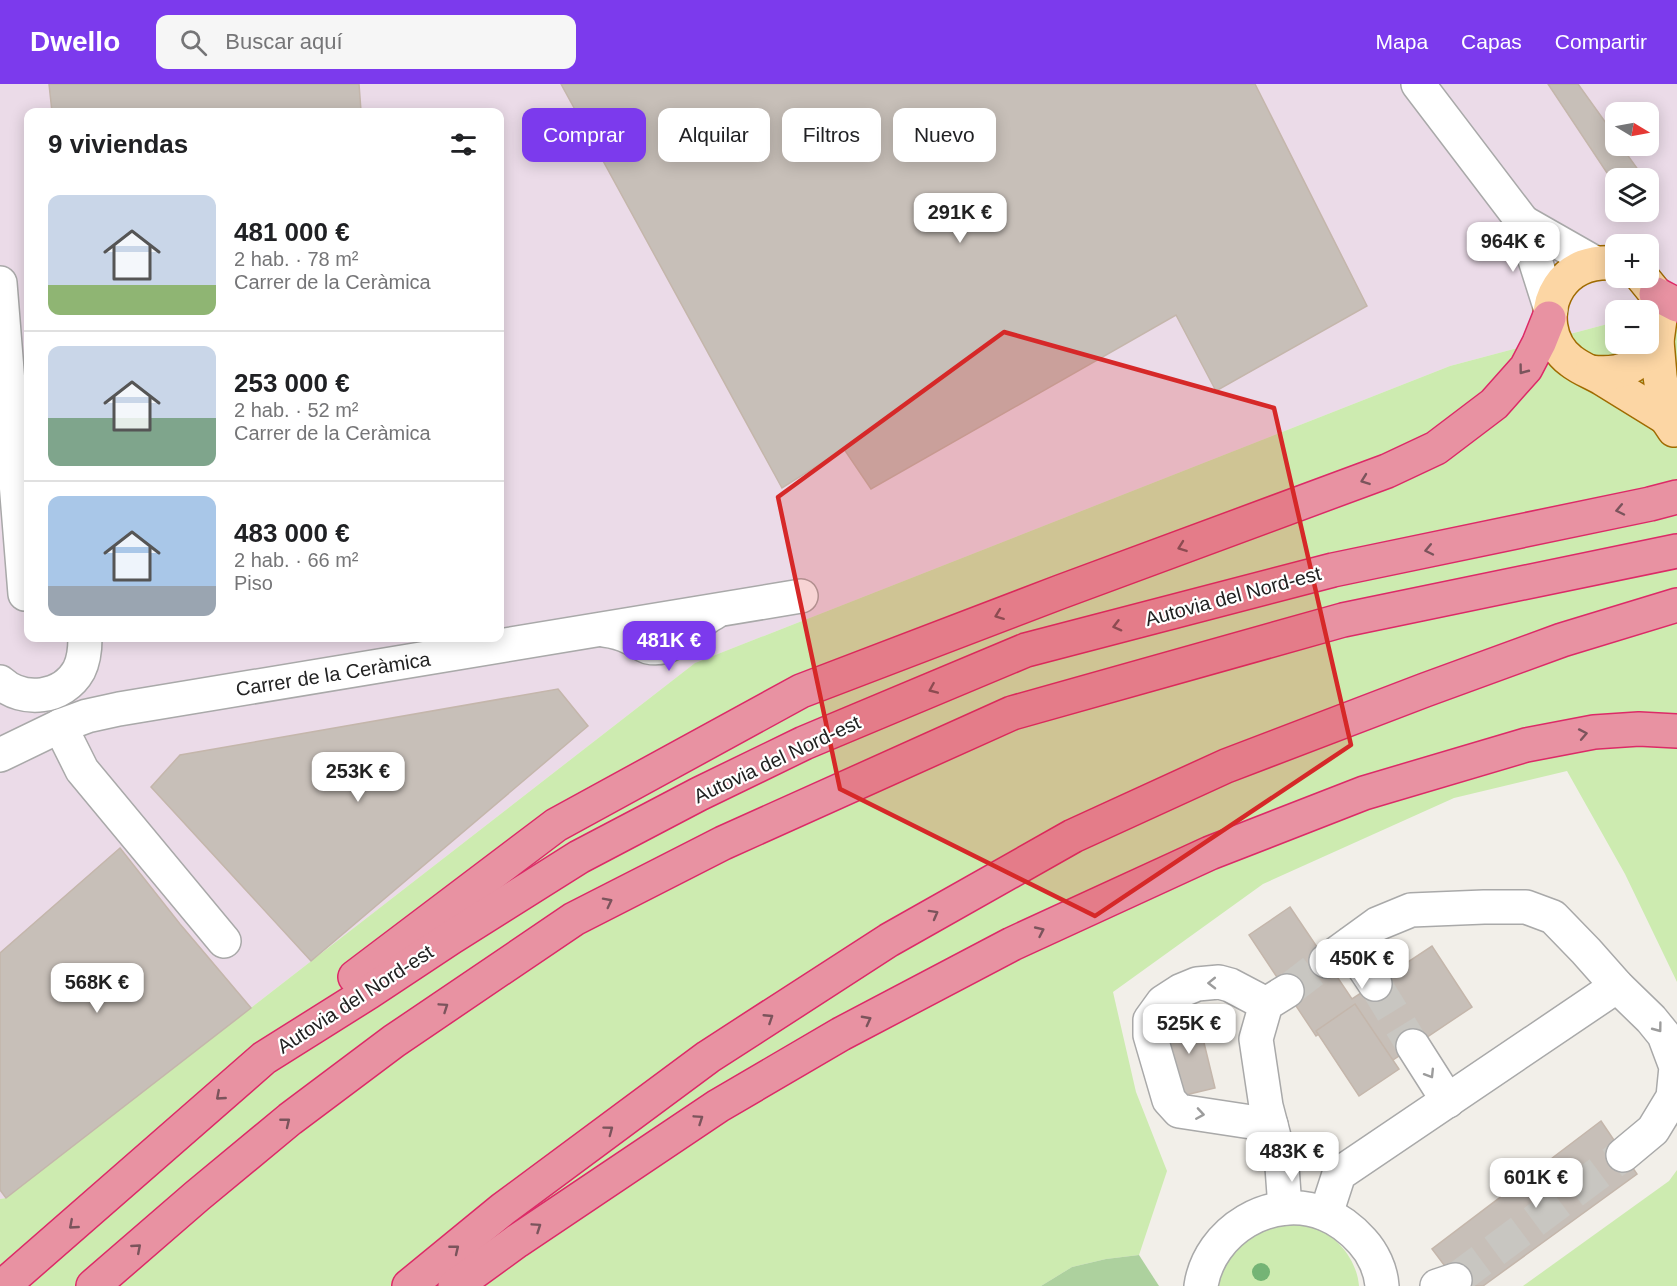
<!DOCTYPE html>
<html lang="es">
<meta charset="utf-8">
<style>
:root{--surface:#fff;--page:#f6f6f6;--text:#202124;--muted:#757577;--line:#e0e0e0;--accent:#7c3aed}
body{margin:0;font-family:Arial,sans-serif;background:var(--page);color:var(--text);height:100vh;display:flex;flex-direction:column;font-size:22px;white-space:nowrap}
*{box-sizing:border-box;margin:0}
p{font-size:20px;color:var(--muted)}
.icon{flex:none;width:33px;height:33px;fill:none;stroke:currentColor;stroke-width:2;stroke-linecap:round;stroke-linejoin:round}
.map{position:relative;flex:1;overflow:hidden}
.details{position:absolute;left:24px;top:24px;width:480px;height:534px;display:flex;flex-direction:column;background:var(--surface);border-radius:12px;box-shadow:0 3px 15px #0003}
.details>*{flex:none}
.top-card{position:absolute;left:522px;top:24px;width:570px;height:54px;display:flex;gap:12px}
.needle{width:39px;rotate:100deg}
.controls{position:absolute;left:1605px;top:18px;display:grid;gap:12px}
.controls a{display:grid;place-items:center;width:54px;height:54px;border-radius:12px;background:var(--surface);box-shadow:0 3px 15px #0003;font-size:30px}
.price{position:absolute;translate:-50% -51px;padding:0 14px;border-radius:12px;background:#fff;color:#222;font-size:20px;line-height:39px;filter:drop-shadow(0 2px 3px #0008)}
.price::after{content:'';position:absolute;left:50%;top:36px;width:18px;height:14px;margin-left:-9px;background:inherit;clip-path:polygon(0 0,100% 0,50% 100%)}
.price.selected{background:var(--accent);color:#fff}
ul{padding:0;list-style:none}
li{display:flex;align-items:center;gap:18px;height:150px;padding:0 24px}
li+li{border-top:2px solid var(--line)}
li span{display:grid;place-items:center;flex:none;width:168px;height:120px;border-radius:12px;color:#555}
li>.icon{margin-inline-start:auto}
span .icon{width:72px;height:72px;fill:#fffc;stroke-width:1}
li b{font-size:26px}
h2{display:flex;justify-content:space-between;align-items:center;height:72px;padding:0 24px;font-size:26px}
.tag{padding:0 21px;border-radius:12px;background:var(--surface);box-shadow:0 3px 15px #0003;font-size:21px;line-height:54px}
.tag.selected{background:var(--accent);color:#fff}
header{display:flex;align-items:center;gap:36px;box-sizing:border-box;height:84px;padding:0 30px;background:var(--accent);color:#fff}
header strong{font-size:28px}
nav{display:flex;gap:33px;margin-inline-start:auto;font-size:21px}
.search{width:420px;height:54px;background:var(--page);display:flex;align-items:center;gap:15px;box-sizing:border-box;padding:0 21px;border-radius:12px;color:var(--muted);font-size:22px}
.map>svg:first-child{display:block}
</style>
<header>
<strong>Dwello</strong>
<div class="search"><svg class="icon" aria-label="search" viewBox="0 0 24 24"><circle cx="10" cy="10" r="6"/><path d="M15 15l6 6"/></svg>Buscar aquí</div>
<nav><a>Mapa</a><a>Capas</a><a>Compartir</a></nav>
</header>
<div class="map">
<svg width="1677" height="1202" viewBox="0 0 1677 1202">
<rect width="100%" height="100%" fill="#f2efe9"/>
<path fill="#ebdbe8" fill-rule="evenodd" d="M0,0H1677V222L1648,226H1616L1615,238L1450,282L695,579L6,1114L0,1115ZM28,28H500V554H28ZM1616,28H1648V62H1616ZM1616,94H1648V128H1616ZM1616,160H1648V194H1616Z"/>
<g fill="#cdebb0">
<polygon points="1677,222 1677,898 1625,790 1567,687 1454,714 1263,800 1113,908 1136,1008 1167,1087 1139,1171 1106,1175 1072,1183 1041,1202 0,1202 0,1115 6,1114 695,579 1450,282 1615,238 1616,260 1648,260"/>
<polygon points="1677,1086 1677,1202 1523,1202 1669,1097"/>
<path d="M1290,1138C1298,1140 1307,1140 1314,1143C1338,1153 1357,1176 1359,1202H1219L1220,1191L1230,1169L1267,1142Z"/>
</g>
<polygon fill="#add19e" points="1139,1171 1159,1202 1041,1202 1072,1183 1106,1175"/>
<g fill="#c7bfb8" stroke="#c4b6ab" stroke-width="1.5">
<polygon points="49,0 359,0 361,27 343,28 52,28"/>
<polygon points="561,0 1255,0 1367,222 1216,307 1176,231 871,405 844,365 782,404"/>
<polygon points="1548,0 1578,0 1616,53 1616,62 1621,62 1639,87 1627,94 1616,94 1615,101"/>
<polygon points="558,605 588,642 311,877 151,703 180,671"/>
<polygon points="120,764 180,840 251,924 6,1114 0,1106 0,869"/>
<polygon points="1290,823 1352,915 1432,862 1472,923 1387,980 1352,927 1316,952 1249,851"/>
<polygon points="1355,920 1399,985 1359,1012 1316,947"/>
<polygon points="1197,930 1215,1004 1181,1012 1164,938"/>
<polygon points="1601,1037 1637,1090 1483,1202 1460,1202 1432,1165"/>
</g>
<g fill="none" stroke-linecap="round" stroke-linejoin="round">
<g stroke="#c8c6c1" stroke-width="33" stroke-dasharray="33 16" stroke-linecap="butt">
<polyline points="1375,900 1413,962"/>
<polyline points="1287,907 1326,877"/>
<polyline points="1455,1196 1623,1071"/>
</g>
<g stroke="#a9a9a9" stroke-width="36">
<g id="minor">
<polyline points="1418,0 1523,138 1551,226"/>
<polyline points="1523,138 1595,179"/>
<polyline points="0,199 25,510"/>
<path d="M604,546C613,547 622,549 631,554C637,557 642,561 648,563C676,569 692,540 714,529"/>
<path d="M0,598C23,619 63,615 79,586C84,576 85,565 85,554"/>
<polyline points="60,642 82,686 224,857"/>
<polyline points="0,671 60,642 87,632 119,625 801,512"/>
<polyline points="1349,861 1375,900"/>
<polyline points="1326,877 1377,840 1411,826 1484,823 1526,823 1553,833 1586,867 1617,902 1651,935 1664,951 1676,983 1673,1013 1653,1046 1623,1071"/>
<polyline points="1266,920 1230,901 1219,898 1197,900 1180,907 1163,918 1150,936 1150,951 1169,1016 1179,1027 1271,1041"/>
<polyline points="1413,962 1448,1017"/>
<polyline points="1285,1124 1282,1083 1266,1022 1256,955 1266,920 1287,907"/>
<polyline points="1326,1130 1339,1090 1617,902"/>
<path d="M1201,1202C1209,1147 1272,1108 1325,1130C1340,1136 1352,1146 1362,1157C1373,1169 1381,1186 1382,1202"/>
<polyline points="1437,1202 1455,1196"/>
</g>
</g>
<g stroke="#a06b00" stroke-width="36">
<g id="major">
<path d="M1616,179C1593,177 1572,183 1559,203C1544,226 1548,260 1571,277C1581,285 1593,289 1603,295C1624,308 1645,321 1666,334"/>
<polyline points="1643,194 1656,210 1659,222 1660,235 1657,257 1660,292 1666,334 1674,346"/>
<path d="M1591,288C1621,292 1641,282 1657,257"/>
</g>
</g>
<g stroke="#dc2a67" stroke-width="36">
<g id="highway">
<polyline points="1656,210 1677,221"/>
<polyline points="355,893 556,741 801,607 1060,508 1387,387 1436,364 1494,320 1526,284 1539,259 1549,234"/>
<polyline points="3,1202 264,974 369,908 452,853 579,773 699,710 804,659 1026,566 1333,486 1650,420 1677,413"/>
<polyline points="93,1202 197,1112 290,1035 394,957 574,835 723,759 1012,629 1343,536 1677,467"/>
<polyline points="409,1202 503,1125 708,973 889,856 1073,752 1226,682 1425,606 1562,556 1677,521"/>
<polyline points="455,1202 517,1157 718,1022 841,950 1012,860 1210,769 1364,709 1526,661 1594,648 1639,645 1677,647"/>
</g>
</g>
<use href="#minor" stroke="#fff" stroke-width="33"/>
<use href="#major" stroke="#fcd6a4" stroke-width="33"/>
<use href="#highway" stroke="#e892a2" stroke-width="33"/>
</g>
<circle fill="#74b475" cx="1261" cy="1188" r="9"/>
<defs><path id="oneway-chevron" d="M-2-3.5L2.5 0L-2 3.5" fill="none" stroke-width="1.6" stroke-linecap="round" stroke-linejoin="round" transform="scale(1.5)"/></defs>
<g stroke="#7b545c">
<use href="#oneway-chevron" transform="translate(1523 286) rotate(127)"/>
<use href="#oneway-chevron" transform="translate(1365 396) rotate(160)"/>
<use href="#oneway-chevron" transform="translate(1620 426) rotate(168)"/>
<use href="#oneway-chevron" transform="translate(1182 463) rotate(160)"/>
<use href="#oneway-chevron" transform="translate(1429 466) rotate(168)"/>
<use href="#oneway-chevron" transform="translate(999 531) rotate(159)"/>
<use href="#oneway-chevron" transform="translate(1117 542) rotate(165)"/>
<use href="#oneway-chevron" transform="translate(933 605) rotate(157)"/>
<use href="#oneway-chevron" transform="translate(1583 650) rotate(-11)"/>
<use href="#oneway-chevron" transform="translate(608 818) rotate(-27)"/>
<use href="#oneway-chevron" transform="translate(934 830) rotate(-29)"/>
<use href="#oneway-chevron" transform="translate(1040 847) rotate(-25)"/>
<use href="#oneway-chevron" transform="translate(444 923) rotate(-34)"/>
<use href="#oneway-chevron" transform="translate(769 934) rotate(-33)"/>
<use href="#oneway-chevron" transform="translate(867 936) rotate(-28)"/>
<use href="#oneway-chevron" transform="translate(220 1012) rotate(139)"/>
<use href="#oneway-chevron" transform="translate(699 1035) rotate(-34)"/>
<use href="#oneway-chevron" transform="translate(286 1038) rotate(-39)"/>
<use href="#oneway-chevron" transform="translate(609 1046) rotate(-37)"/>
<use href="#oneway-chevron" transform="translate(73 1141) rotate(139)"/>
<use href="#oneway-chevron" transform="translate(537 1143) rotate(-34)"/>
<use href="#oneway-chevron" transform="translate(137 1164) rotate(-41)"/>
<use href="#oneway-chevron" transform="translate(455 1165) rotate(-39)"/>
</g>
<g stroke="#9c9c9c">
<use href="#oneway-chevron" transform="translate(1212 899) rotate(179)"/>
<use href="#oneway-chevron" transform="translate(1658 944) rotate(53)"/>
<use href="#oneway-chevron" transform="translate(1430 990) rotate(58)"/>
<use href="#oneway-chevron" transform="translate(1200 1030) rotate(9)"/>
</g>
<path fill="#d62828" fill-opacity="0.2" stroke="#d62828" stroke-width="4.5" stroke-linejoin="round" d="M1004,248L1274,324L1351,661L1095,832L840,705L778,413Z"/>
<g text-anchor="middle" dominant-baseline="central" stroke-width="4.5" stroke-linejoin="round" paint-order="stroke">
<g font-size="20" fill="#222" stroke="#fff">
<text transform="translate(1233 512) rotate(-15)">Autovia del Nord-est</text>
<text transform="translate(333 590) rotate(-9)">Carrer de la Ceràmica</text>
<text transform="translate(777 675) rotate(-25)">Autovia del Nord-est</text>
<text transform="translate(355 915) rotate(-33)">Autovia del Nord-est</text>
</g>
</g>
</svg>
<div class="controls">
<a><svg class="needle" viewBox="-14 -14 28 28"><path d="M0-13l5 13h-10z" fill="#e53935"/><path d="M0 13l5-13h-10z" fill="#757577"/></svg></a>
<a><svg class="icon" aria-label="layers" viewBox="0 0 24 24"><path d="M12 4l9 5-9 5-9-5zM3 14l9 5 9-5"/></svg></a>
<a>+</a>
<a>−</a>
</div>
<b class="price" style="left:960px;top:160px">291K €</b>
<b class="price" style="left:1513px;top:189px">964K €</b>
<b class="price selected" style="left:669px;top:588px">481K €</b>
<b class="price" style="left:358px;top:719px">253K €</b>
<b class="price" style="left:1362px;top:906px">450K €</b>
<b class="price" style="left:97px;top:930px">568K €</b>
<b class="price" style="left:1189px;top:971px">525K €</b>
<b class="price" style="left:1292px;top:1099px">483K €</b>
<b class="price" style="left:1536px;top:1125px">601K €</b>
<div class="top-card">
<a class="tag selected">Comprar</a>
<a class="tag">Alquilar</a>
<a class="tag">Filtros</a>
<a class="tag">Nuevo</a>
</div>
<section class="details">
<h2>9 viviendas<svg class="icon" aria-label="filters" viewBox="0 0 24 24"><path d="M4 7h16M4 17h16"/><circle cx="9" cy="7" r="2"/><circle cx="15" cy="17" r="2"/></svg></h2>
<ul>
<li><span style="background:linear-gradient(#c9d6e8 75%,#8fb573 0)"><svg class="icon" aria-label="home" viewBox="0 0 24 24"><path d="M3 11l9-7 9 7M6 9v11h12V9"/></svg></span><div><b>481 000 €</b><p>2 hab. · 78 m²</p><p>Carrer de la Ceràmica</p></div></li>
<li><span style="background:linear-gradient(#c9d6e8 60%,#7fa58c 0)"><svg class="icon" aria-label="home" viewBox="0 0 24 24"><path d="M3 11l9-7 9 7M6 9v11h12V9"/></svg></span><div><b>253 000 €</b><p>2 hab. · 52 m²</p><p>Carrer de la Ceràmica</p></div></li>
<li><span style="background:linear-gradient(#a9c7e8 75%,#9aa5b1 0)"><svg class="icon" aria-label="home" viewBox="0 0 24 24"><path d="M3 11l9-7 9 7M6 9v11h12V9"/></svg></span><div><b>483 000 €</b><p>2 hab. · 66 m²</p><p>Piso</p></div></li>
</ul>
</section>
</div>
